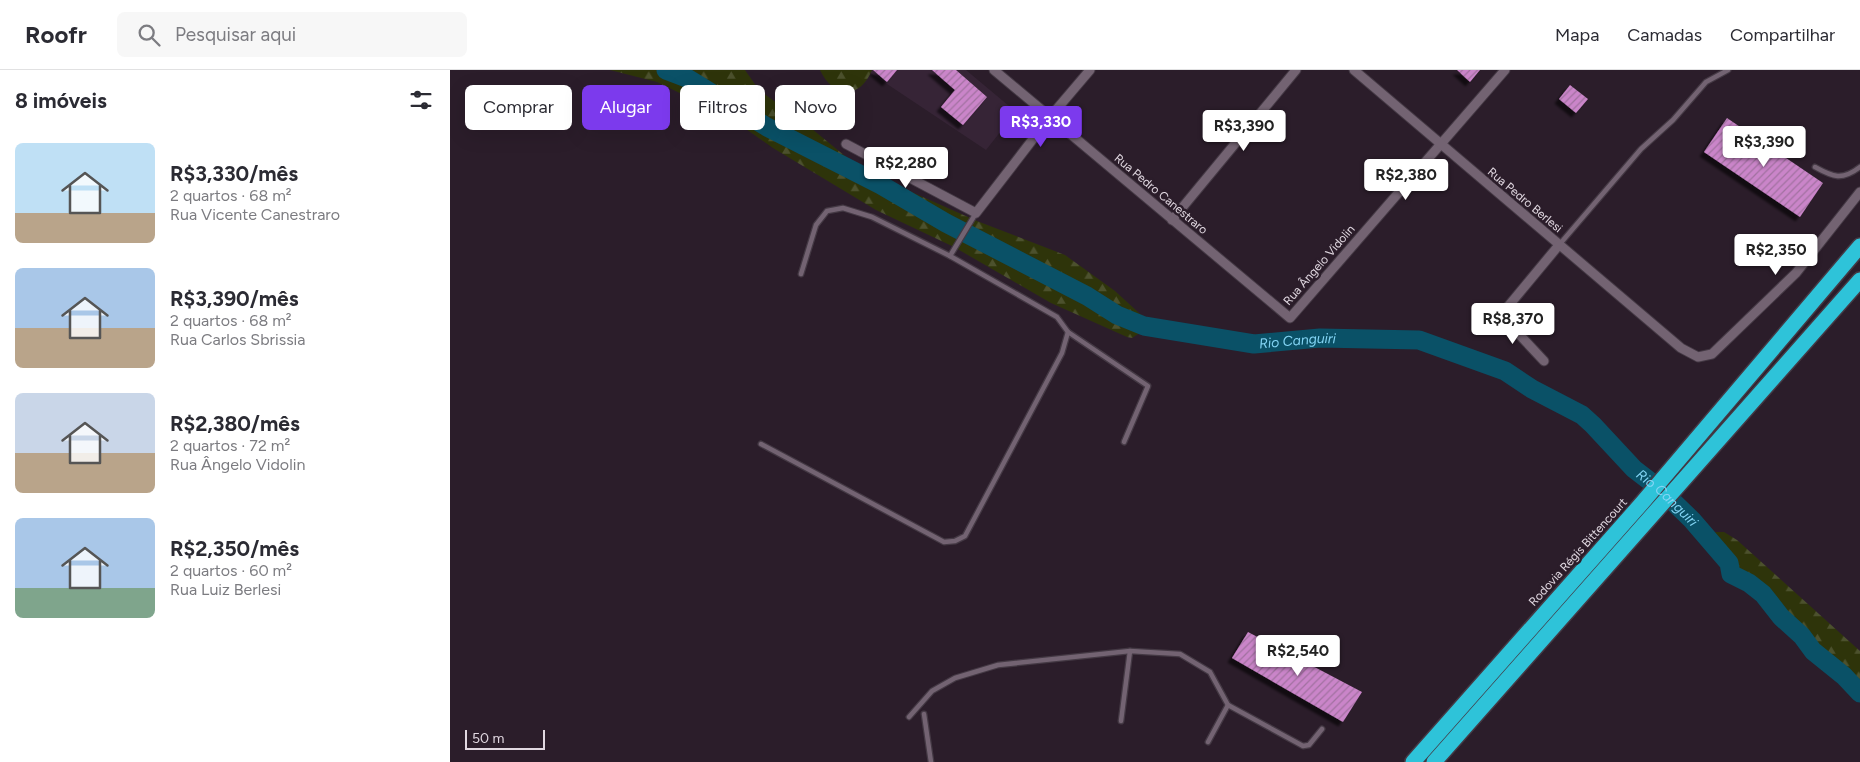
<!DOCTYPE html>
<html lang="pt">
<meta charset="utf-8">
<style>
:root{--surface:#fff;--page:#f7f7f7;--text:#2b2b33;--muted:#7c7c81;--line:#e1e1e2;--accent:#7c3aed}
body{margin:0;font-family:Figtree,sans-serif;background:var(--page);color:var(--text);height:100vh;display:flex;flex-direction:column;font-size:19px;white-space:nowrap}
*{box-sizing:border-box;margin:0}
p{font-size:16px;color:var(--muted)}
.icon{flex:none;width:28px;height:28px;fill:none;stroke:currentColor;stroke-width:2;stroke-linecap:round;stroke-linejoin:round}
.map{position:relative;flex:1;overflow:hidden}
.drawer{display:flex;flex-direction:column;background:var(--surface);width:450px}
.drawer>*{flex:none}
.banner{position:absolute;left:15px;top:15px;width:475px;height:45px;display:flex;gap:10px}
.scale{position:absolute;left:15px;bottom:12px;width:80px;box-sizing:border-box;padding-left:5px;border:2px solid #e1d8e1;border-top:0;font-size:14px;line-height:18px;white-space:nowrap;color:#e1d8e1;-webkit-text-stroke:4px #2b1d2a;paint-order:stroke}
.price{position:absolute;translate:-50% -42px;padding:0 11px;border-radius:5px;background:#fff;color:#222;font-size:16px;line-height:32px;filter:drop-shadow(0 1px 2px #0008)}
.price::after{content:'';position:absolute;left:50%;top:30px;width:15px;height:11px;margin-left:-8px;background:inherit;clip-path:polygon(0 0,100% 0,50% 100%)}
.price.current{background:var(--accent);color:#fff}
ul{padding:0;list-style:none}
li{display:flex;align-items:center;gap:15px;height:125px;padding:0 15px}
li span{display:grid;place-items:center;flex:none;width:140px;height:100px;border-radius:8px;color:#555}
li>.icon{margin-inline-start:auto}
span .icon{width:60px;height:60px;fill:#fffc;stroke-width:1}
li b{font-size:21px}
h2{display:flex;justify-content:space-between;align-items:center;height:60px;padding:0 15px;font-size:21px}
.chip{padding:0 18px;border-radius:8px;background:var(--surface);box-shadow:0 5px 20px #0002;font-size:18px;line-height:45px}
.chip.current{background:var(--accent);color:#fff}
header{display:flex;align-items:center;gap:30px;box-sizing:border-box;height:70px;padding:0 25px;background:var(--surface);border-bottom:1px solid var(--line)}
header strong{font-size:24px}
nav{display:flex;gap:28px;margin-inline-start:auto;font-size:18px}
.search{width:350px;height:45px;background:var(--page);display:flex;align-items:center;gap:12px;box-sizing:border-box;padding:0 18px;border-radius:8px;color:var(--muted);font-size:19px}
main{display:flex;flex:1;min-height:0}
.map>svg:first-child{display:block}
</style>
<header>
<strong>Roofr</strong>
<div class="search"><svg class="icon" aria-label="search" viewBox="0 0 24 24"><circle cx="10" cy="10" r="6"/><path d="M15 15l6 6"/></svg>Pesquisar aqui</div>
<nav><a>Mapa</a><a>Camadas</a><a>Compartilhar</a></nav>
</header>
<main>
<section class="drawer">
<h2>8 imóveis<svg class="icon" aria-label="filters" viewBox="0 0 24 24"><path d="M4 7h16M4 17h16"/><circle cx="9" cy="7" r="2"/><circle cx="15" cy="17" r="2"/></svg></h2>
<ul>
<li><span style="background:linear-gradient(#bfe0f5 70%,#b9a48a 0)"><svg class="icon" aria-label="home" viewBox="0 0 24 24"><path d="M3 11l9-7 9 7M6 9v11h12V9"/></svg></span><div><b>R$3,330/mês</b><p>2 quartos · 68 m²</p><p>Rua Vicente Canestraro</p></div></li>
<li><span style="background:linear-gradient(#a9c7e8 60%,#b9a48a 0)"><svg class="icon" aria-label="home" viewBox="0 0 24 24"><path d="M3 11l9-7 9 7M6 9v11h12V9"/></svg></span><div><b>R$3,390/mês</b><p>2 quartos · 68 m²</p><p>Rua Carlos Sbrissia</p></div></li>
<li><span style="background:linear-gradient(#c9d6e8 60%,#b9a48a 0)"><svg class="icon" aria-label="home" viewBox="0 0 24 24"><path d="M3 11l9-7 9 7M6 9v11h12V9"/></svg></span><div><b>R$2,380/mês</b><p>2 quartos · 72 m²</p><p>Rua Ângelo Vidolin</p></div></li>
<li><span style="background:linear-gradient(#a9c7e8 70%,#7fa58c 0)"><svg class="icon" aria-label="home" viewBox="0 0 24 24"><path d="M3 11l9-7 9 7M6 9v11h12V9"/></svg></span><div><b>R$2,350/mês</b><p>2 quartos · 60 m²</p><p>Rua Luiz Berlesi</p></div></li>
</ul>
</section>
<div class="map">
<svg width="1410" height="692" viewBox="0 0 1410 692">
<defs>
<pattern id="forest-firs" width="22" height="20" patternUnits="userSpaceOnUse" patternTransform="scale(1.25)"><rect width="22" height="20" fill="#2e340a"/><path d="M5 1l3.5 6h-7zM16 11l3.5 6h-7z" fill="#4c512d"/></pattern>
<pattern id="building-hatch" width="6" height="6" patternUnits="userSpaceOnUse" patternTransform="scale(1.25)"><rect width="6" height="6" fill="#ca85c9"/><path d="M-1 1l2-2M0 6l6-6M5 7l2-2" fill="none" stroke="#a271a1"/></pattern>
<filter id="shadow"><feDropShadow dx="-4.5" dy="4.5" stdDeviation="1" flood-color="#0009"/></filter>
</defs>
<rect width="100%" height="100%" fill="#2b1d2a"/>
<polygon fill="#362436" points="420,0 516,0 577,51 577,56 568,67 555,56 536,80 419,2"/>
<g fill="url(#forest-firs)">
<polygon points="160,0 295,0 309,20 356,54 412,100 527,151 615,185 665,221 700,253 696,259 682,268 677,267 601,233 504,177 426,140 323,78 286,52 240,28 207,12"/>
<path d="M370,0H422C410,30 383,28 370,0Z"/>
<path d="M1266,462H1274L1287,470L1410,581V623C1353,575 1301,525 1254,468Z"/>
</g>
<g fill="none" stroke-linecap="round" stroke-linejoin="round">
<path stroke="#0a5167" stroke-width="19" id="s1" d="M216,0L237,8L317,57L431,115L496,153L637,226L667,245L694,256L804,274L870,268L969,270L1055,301L1082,319L1132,345L1143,355L1184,399L1210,419L1242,450L1279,493L1281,504L1299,513L1313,524L1331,547L1352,566L1363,581L1394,606L1410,623"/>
</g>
<g fill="url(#building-hatch)" filter="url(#shadow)">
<polygon points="423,0 447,0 437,12"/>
<polygon points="482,0 506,0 537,27 513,55 491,37 505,20"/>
<polygon points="1007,0 1030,0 1020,12"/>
<polygon points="1120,15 1138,29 1126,43 1109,29"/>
<polygon points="1277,48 1373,113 1350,147 1254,82"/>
<polygon points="798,562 912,622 893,652 782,588"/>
</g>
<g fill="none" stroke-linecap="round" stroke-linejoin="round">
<g stroke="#443944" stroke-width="7">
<g id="lane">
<path d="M1365,97C1383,107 1392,111 1410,97"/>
<polyline points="1109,175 1191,79 1223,50 1256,12 1278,0"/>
<polyline points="500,186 526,143"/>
<polyline points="618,262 698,316 674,372"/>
<polyline points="311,374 494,472 505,471 515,466 612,283 618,262 607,247 500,186 422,147 393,138 377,141 366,155 351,204"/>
<polyline points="474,644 481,692"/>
<polyline points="459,647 482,621 505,608 548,595 680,581 730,584 760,602 778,635"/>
<polyline points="671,651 680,581"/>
<polyline points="758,672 778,635 853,676 859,675 872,659"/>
</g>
</g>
<g stroke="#443944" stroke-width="11">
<g id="street">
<polyline points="544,0 840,248 1055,0"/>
<polyline points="904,0 1231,278 1248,287 1262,284 1346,203 1410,122"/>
<polyline points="396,74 526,143 600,47 640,0"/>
<polyline points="722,150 846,0"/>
<polyline points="1054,242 1066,261 1094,291"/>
<polyline points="1041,257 1109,175"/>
</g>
</g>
<g stroke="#443944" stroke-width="18">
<g id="highway">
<polyline points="963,692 1192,433 1410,176"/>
<polyline points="984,692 1410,210"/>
</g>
</g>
<use href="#lane" stroke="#736372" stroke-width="4.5"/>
<use href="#street" stroke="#736372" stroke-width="9"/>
<use href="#highway" stroke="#2ec3d9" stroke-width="15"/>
</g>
<g text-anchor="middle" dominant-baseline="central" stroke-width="5" stroke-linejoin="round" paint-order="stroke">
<g font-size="12" fill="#e1d8e1" stroke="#2b1d2a">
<text transform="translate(711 124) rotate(40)">Rua Pedro Canestraro</text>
<text transform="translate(1075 130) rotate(40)">Rua Pedro Berlesi</text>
<text transform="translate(869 195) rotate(-49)">Rua Ângelo Vidolin</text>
<text transform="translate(1128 482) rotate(-48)">Rodovia Régis Bittencourt</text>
</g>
<g font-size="14" font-style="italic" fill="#83d4f4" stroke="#2b1d2a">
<text stroke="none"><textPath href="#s1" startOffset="698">Rio Canguiri</textPath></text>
<text stroke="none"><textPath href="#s1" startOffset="1119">Rio Canguiri</textPath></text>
</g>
</g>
</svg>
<div class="scale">50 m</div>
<b class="price current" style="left:591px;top:78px">R$3,330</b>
<b class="price" style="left:794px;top:82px">R$3,390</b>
<b class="price" style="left:1314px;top:98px">R$3,390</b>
<b class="price" style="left:456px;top:119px">R$2,280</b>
<b class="price" style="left:956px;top:131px">R$2,380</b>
<b class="price" style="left:1326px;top:206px">R$2,350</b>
<b class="price" style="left:1063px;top:275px">R$8,370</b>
<b class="price" style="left:848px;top:607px">R$2,540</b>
<div class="banner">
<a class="chip">Comprar</a>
<a class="chip current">Alugar</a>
<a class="chip">Filtros</a>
<a class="chip">Novo</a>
</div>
</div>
</main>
